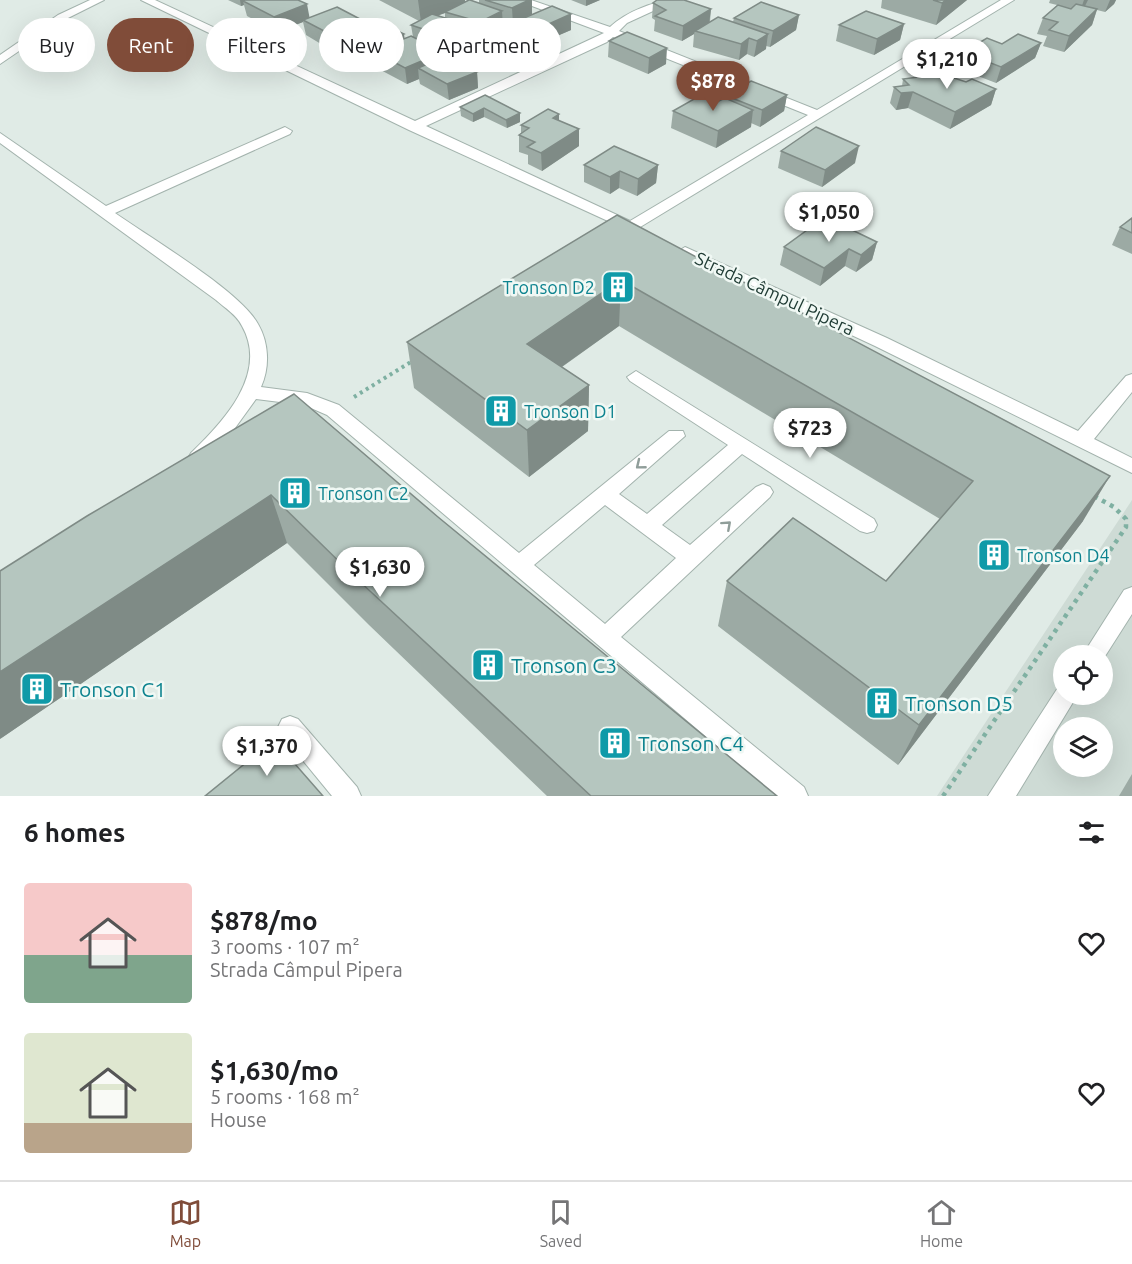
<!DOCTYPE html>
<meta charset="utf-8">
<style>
:root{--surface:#fff;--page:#f2f2f2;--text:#202124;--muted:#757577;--line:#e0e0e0;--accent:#804c39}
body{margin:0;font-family:Ubuntu,sans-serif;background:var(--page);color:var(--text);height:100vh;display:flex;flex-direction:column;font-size:22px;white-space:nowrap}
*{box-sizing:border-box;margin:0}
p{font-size:20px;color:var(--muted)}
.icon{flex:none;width:33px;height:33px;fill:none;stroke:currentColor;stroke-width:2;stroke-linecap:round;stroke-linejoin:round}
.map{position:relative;height:796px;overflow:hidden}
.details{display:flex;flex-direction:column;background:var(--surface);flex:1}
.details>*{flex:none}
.banner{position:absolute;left:18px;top:18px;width:600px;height:54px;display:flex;gap:12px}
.fabs{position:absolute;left:1053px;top:645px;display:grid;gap:12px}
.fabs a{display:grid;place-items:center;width:60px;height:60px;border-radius:50%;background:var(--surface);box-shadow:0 6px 24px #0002;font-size:30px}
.price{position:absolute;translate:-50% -51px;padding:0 14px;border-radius:21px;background:#fff;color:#222;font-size:20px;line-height:39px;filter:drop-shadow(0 2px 3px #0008)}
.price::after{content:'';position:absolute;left:50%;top:36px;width:18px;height:14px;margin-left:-9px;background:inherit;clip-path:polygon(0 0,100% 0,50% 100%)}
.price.selected{background:var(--accent);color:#fff}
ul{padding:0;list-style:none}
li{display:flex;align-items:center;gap:18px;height:150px;padding:0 24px}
li span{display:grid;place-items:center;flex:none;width:168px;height:120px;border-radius:6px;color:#555}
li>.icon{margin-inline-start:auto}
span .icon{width:72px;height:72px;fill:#fffc;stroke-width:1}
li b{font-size:26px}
h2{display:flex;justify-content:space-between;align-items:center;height:72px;padding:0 24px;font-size:26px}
.tag{padding:0 21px;border-radius:27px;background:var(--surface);box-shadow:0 6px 24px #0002;font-size:21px;line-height:54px}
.tag.selected{background:var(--accent);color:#fff}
.tabs{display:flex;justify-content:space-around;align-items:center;height:84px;border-top:2px solid var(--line);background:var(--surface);font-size:16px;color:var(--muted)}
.tabs a{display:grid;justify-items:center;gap:3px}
.tabs .selected{color:var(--accent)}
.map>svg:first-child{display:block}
</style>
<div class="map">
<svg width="1132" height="796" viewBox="0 0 1132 796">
<rect width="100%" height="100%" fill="#e0ebe6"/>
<path fill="#cedbd5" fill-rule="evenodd" d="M1132,500V796H937ZM1064,656H1102V694H1064ZM1064,728H1102V766H1064Z"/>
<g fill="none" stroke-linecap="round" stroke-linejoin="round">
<g stroke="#a3b3ad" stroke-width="2">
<g id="minor">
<polygon points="90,0 104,0 66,19 0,64 0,55 58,15"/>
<path d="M141,0H155L415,121L604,33L516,0H531L610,27C626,12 655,0 677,0L627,23L619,31L817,110L1001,0H1014L632,232L409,130ZM613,37L808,115L630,221L426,126L607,42Z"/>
<path d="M285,127L292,131L290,134L115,213C149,237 240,291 258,324C269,343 270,367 261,387L307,393L339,405L519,553L669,431H683L685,436L619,494L647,514L728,445L630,381L627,377L636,371L874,519L877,525L874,531L867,533L860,531L742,454L662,525L690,545L756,487L763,484L770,487L773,492L770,497L621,637L804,787L808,796H776L327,415L304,405L256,399L230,435L205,463H191L188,458L191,453C223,422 269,374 242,326C237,315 225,308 216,300L0,143V133L106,206ZM605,505L676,558L605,624L534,565Z"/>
<polygon points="685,247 887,338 1078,431 1126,376 1132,374 1132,392 1094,439 1132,458 1132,473 875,346 680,255 677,252"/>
<polygon points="1132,587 1132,614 1102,661 1102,656 1082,656 1124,590"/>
<polygon points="1064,685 1064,694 1078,694 1016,796 988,796 1059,686"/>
<polygon points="290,716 298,719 357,787 361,796 332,796 282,735 278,727 282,719"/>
</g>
</g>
<polyline stroke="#7fb0a2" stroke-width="4" stroke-dasharray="3 4" stroke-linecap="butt" points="354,397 414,360"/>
<polyline stroke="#7fb0a2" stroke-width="4.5" stroke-dasharray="4 5" stroke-linecap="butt" points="943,796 1126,527 1126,519 1114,507 1094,496"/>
<use href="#minor" fill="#fff" fill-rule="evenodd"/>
</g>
<g fill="#9caaa4" fill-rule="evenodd">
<path d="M228,0H298L309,17L360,31L404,34V38L413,37L411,25L419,21L379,0H465V2L479,3V0H532V14L521,19L571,14V30L522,51L504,43L503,27L512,23L502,21L503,26L481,37L457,30L458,45L446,52L440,50L443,52L444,57L477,72L478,88L449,100L420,84L419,79L407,84L375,67V64L371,65L348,53L346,39L326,47L306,35L303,22L277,32L247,16L244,5L241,6ZM445,13V18L438,15Z"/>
<polygon points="571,0 600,0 586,6"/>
<polygon points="882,0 967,0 936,25 881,8"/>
<polygon points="1050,0 1116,0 1114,4 1105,12 1097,10 1092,25 1064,52 1043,46 1047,36 1037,34 1043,18 1057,5 1049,3"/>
<polygon points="653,3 711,9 710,22 733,22 734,18 799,15 796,30 770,47 766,46 766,49 754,57 747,54 739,60 693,47 694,34 682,41 654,31 655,20 652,18"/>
<polygon points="904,24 900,40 874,55 836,41 839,25"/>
<polygon points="609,41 666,64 648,74 608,57"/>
<polygon points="1041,43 1035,58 996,83 965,71 972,47 1002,44"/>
<polygon points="713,71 712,79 698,88 684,82 685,74"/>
<polygon points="903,79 966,82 996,89 991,105 950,129 908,108 896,110 890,103 894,87 902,86"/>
<polygon points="485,95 520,113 520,122 507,128 484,117 473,122 461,116 460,107"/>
<polygon points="787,95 784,111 760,127 751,123 751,127 716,148 671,128 673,111 717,102 726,98 727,96"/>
<polygon points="559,114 559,121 579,129 579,146 542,171 528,164 528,155 519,152 519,135 521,133 521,125"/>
<polygon points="781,151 855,163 822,187 778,168"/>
<polygon points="584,165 658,165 656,183 637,196 619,188 610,194 584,182"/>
<polygon points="617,215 1083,521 898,765 718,626 727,581 886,581 940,519 619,326 562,367 589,385 588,431 529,477 414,388 407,342"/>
<polygon points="1132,218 1132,254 1112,245 1120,227"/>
<polygon points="877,242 872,260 856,272 845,266 820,286 780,265 784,247"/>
<polygon points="294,394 438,517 777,796 547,796 369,625 287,543 0,739"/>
<polygon points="1132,774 1132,796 1119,796"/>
</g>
<g fill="#7f8b86">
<polygon points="240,0 255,0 243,1 244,5 241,6"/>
<polygon points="418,0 465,0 465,5 445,12 445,13 421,22"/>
<polygon points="529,0 532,0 532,14 513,24 512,8"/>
<polygon points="586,0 600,0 586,6"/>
<polygon points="946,0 967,0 936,25 942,3"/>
<polygon points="1084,0 1088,0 1085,6 1080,11"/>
<polygon points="1110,0 1116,0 1114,4 1105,12"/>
<polygon points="307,4 310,20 303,20 303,22 277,32 274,17"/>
<polygon points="711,9 709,24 695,31 694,34 682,41 683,26"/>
<polygon points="1097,9 1092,25 1064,52 1069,36"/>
<polygon points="502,11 503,26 481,37 480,22"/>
<polygon points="571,14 571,30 522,51 522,36"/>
<polygon points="799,15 796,30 770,47 773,31"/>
<polygon points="358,18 361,33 345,37 346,39 326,47 324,31"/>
<polygon points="452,20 453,31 457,29 458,45 446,52 444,25"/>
<polygon points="904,24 900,40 874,55 877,39"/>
<polygon points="404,34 406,50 373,51 375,64 371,65 369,49"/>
<polygon points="768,34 766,49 754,57 757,41"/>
<polygon points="749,38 747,54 739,60 741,44"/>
<polygon points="1041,43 1035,58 996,83 1001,67"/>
<polygon points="667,48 666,64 648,74 649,58"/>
<polygon points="443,52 444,68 418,68 419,79 407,84 405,68"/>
<polygon points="713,71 712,79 698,88 699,79"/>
<polygon points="477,72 478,88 449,100 447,84"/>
<polygon points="996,89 991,105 950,129 955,112"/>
<polygon points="913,92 908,108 896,110 901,93"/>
<polygon points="787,95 784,111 760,127 762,110"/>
<polygon points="484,108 484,117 473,122 473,114"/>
<polygon points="753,110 751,127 716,148 718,131"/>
<polygon points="520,113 520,122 507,128 506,120"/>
<polygon points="559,114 559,131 553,118"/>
<polygon points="579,129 579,146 542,171 541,153"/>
<polygon points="859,146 855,163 822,187 825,170"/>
<polygon points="658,165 656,183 637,196 638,179"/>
<polygon points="620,171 619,188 610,194 610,177"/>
<polygon points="877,242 872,260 856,272 861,255"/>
<polygon points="849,249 845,266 820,286 824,268"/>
<polygon points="621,280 619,326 529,390 527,344"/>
<polygon points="589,385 588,431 529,477 527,430"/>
<polygon points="1110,476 1083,521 898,765 919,725"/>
<polygon points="271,495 287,543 0,739 0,672"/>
</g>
<g fill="#b5c6bf" stroke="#7f8b86" stroke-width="1.5">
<polygon points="245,0 298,0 307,4 274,17 243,1"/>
<polygon points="469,0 470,0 502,11 480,22 445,12"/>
<polygon points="485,0 529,0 512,8"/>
<polygon points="657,0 684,0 711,9 683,26 655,16 666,10 653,3"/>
<polygon points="933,0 946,0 942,3"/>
<polygon points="761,2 799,15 773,31 734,18"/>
<polygon points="1076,4 1097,9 1069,36 1049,30 1058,22 1043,18 1058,5 1071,9"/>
<polygon points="552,6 571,14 522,36 503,27"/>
<polygon points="337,7 358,18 324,31 303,20"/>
<polygon points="866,11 904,24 877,39 839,25"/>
<polygon points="432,14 452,20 444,25 457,29 444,36 411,25"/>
<polygon points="718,17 768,34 757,41 749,38 741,44 695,31"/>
<polygon points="380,23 404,34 369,49 345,37"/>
<polygon points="627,32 667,48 649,58 609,41"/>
<polygon points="1018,34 1041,43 1001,67 970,55 979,50 972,47 987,38 1002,44"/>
<polygon points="411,36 443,52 405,68 373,51"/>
<polygon points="447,56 477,72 447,84 418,68"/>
<polygon points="700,65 713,71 699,79 685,74"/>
<polygon points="942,74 966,82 972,79 996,89 955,112 913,92 901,93 894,87 909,85 903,79"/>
<polygon points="751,81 787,95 762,110 727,96"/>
<polygon points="485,95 520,113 506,120 484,108 473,114 460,107"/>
<polygon points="701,95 717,102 725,98 753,110 718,131 673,111"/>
<polygon points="548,109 559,114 553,118 579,129 541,153 527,147 535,142 519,135 529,128 521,125"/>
<polygon points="816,127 859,146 825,170 781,151"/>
<polygon points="614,146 658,165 638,179 620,171 610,177 584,165"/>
<polygon points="617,215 1110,476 919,725 727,581 793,518 886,581 973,481 621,280 527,344 589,385 527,430 407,342"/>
<polygon points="825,217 877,242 861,255 849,249 824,268 784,247"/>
<polygon points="1132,218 1132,233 1120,227"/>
<polygon points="294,394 438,517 777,796 591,796 357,579 271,495 0,672 0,571 87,516"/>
<polygon points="274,740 323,796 205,796"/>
</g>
<defs><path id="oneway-chevron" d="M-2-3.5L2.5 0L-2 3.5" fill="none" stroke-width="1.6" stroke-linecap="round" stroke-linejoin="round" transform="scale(1.5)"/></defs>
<g stroke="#909e9a">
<use href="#oneway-chevron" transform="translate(640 465) rotate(141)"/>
<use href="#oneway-chevron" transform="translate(727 525) rotate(-42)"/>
</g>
<defs>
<g id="building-square" transform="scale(1.725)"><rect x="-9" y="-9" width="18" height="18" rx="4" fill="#0f9aa8" stroke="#f0f8f4"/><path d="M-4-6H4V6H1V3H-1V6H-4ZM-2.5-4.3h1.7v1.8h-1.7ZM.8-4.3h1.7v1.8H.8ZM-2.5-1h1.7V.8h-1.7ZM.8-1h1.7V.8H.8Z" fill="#fff"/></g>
</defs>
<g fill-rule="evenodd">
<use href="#building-square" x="618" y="287"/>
<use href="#building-square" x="501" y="411"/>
<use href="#building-square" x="295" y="493"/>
<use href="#building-square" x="994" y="555"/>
<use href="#building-square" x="488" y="665"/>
<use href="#building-square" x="37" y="689"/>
<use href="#building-square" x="882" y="703"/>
<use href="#building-square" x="615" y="743"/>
</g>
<g text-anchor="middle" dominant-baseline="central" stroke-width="5" stroke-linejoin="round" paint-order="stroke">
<g font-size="18" fill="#0d838f" stroke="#f0f8f4" text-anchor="start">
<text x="595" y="287" text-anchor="end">Tronson D2</text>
<text x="524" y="411">Tronson D1</text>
<text x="318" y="493">Tronson C2</text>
<text x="1017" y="555">Tronson D4</text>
</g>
<g font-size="18" fill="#203c35" stroke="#f0f8f4">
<text transform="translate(775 293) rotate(25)">Strada Câmpul Pipera</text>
</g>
<g font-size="21" fill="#0d838f" stroke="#f0f8f4" text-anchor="start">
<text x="511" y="665">Tronson C3</text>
<text x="60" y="689">Tronson C1</text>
<text x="905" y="703">Tronson D5</text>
<text x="638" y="743">Tronson C4</text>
</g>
</g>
</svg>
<div class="fabs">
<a><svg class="icon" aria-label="locate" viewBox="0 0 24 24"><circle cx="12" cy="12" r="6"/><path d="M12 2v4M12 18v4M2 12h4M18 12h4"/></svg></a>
<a><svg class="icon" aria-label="layers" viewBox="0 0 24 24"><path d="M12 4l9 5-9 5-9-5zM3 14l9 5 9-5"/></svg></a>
</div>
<b class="price" style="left:947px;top:90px">$1,210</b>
<b class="price selected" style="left:713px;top:112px">$878</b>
<b class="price" style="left:829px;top:243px">$1,050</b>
<b class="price" style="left:810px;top:459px">$723</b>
<b class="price" style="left:380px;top:598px">$1,630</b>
<b class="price" style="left:267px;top:777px">$1,370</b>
<div class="banner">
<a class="tag">Buy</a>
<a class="tag selected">Rent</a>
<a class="tag">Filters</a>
<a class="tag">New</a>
<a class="tag">Apartment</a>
</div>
</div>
<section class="details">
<h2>6 homes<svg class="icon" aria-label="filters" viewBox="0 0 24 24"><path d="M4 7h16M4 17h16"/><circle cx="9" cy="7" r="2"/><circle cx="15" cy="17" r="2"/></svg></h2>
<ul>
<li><span style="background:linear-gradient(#f6c9c9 60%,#7fa58c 0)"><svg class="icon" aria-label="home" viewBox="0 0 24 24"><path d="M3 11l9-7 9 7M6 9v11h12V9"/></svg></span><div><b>$878/mo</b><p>3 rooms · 107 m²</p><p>Strada Câmpul Pipera</p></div><svg class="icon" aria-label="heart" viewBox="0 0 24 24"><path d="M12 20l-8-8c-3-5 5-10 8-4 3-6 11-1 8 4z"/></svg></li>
<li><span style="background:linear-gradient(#dfe7d0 75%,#b9a48a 0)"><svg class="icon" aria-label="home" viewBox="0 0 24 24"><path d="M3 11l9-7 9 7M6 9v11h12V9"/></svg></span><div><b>$1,630/mo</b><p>5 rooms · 168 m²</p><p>House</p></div><svg class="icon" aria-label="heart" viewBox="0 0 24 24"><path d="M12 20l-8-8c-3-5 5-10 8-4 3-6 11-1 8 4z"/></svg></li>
</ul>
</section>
<nav class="tabs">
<a class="selected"><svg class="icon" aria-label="map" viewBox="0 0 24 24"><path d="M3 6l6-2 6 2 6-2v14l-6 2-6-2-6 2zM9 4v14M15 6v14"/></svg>Map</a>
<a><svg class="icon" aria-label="saved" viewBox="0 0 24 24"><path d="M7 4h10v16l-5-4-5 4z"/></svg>Saved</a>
<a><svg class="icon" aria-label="home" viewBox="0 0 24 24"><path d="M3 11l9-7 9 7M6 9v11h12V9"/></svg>Home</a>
</nav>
